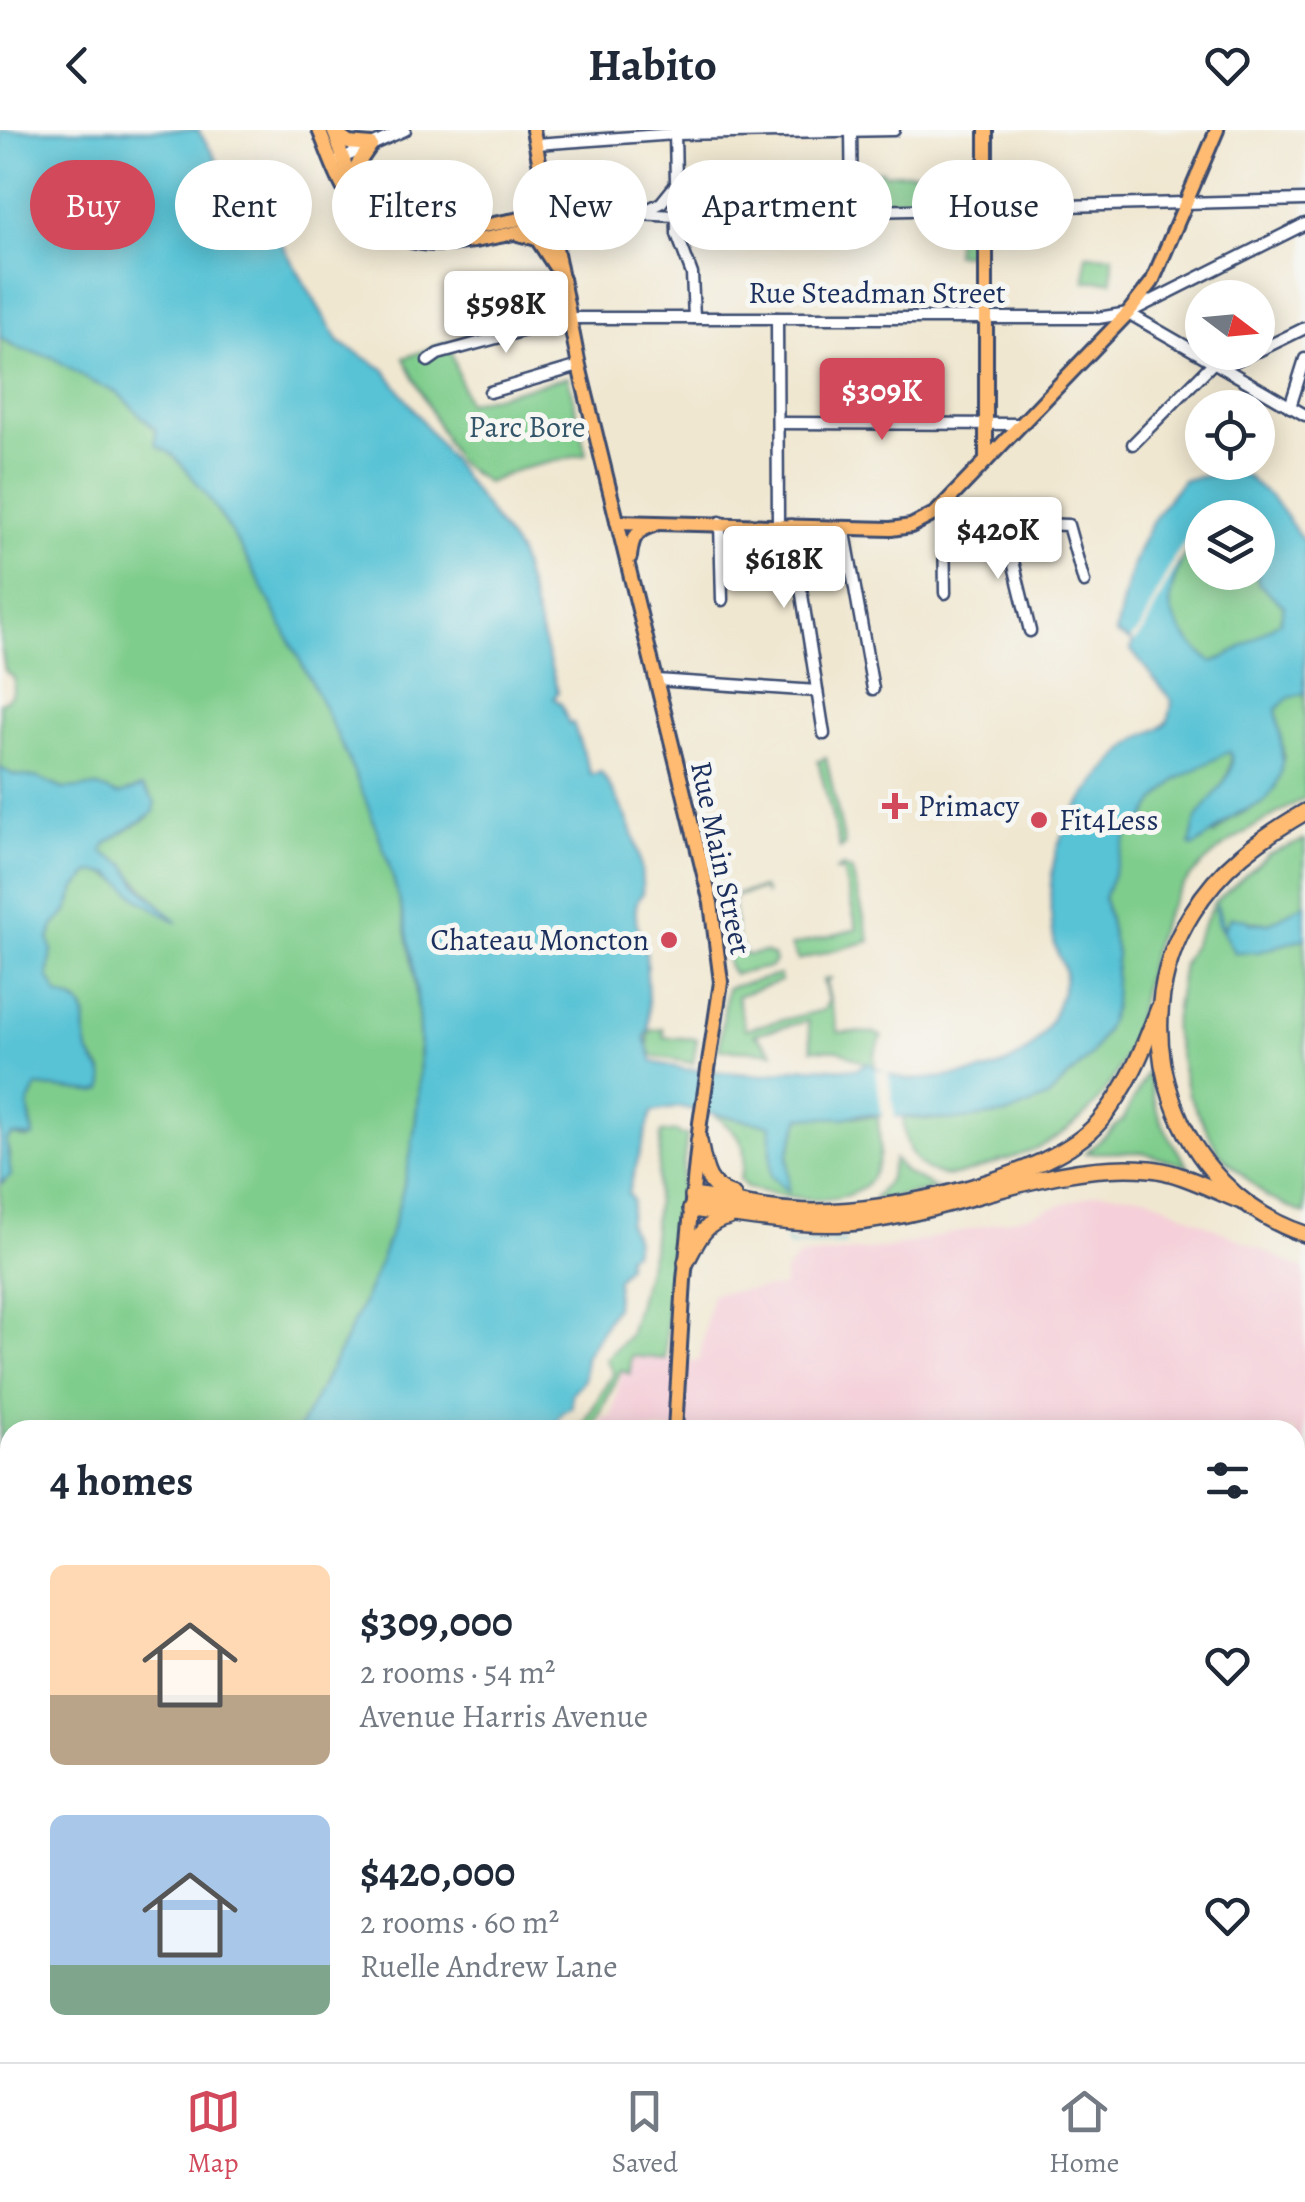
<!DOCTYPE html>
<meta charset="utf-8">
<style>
:root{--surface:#fff;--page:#f6f6f7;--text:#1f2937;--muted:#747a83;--line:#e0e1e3;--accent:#d1495b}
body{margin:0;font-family:Alegreya,serif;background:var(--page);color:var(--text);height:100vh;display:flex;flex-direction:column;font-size:38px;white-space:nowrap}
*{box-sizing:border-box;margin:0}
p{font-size:32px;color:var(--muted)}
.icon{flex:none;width:55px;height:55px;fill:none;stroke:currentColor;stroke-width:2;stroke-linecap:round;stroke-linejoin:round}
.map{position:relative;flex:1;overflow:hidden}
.details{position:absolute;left:0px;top:1290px;width:1305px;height:642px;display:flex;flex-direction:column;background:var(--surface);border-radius:30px 30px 0 0;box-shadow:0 5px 25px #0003}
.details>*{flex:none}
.banner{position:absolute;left:30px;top:30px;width:1245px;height:90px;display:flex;gap:20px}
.needle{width:65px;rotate:106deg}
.fabs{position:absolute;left:1185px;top:150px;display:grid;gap:20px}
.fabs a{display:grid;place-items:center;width:90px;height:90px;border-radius:50%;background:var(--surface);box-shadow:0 5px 25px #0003;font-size:50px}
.price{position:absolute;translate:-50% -85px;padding:0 22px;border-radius:10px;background:#fff;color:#222;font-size:32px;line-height:65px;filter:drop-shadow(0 2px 5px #0008)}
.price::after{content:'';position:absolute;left:50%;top:60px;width:30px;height:22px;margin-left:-15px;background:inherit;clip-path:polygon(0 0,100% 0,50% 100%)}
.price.on{background:var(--accent);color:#fff}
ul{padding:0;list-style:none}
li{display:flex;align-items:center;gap:30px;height:250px;padding:0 50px}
li span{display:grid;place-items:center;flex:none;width:280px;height:200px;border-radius:15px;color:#555}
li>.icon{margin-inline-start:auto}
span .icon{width:120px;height:120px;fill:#fffc;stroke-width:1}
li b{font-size:42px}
h2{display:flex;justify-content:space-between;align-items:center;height:120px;padding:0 50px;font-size:42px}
.tag{padding:0 35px;border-radius:45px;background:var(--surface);box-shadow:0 5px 25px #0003;font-size:35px;line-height:90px}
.tag.on{background:var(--accent);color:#fff}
header{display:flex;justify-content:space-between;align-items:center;height:130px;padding:0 50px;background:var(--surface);font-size:45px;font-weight:600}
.dock{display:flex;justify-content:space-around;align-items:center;height:140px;border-top:2px solid var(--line);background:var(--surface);font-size:28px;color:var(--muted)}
.dock a{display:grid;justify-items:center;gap:5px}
.dock .on{color:var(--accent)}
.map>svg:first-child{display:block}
</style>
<header><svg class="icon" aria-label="back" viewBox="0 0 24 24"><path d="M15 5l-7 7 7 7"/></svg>Habito<svg class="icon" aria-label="heart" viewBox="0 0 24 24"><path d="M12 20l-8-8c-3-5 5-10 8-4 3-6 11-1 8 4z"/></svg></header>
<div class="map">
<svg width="1305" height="1932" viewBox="0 0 1305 1932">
<rect width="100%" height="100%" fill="#f6f6f2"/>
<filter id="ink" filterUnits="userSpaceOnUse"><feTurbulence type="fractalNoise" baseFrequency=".01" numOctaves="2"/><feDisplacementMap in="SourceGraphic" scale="20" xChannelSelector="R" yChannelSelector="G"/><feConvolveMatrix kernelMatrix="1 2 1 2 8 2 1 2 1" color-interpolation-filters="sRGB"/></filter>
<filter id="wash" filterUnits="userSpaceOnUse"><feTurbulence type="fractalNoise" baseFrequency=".0048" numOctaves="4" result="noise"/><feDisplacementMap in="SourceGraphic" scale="40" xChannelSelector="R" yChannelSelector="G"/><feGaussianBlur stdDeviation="2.25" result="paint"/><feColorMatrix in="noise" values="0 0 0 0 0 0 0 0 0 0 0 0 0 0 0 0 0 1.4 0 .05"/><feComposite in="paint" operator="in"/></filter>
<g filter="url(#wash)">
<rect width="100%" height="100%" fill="#f0e7d0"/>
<g fill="#f5cfd9">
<polygon points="1100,1062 1146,1066 1305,1140 1305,1847 1295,1863 1295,1300 603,1300 603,1287 612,1287 622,1239 629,1243 631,1226 699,1231 712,1163 783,1157 786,1140 800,1126 889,1118 1030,1085"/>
<polygon points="1295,1889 1305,1895 1305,1932 993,1932 992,1923 1295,1922"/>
<polygon points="767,1922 767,1927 711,1925 710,1932 541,1932 530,1923"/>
</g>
<g fill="#7fcd8c" stroke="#4d7e75" stroke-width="2.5">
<polygon points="858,41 883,41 884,44 919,42 920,73 859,75"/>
<polygon points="977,83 978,123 955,124 959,84"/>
<polygon points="1086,125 1113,126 1112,151 1085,151"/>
<path d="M0,207L12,216L52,226L88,250L118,263L156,300V311C215,356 263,457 297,524C314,558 333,590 348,625C413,770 443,923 398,1080C375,1157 336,1230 298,1300H10V1658L0,1656V1053H4L10,1027L6,1011L12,1005L28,1009L33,1001L28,975L37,956L94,962L102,941C98,934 90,926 87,919C78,893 101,875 58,865L48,846L52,821L49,809L54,795L67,782L76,758L91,742C119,740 146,777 173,789L119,731L102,722L106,713L149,687L150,665L142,657L118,665L98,657L63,659L39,648L14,645L0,638V573C11,568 15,561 14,548L5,541L0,509Z"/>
<polygon points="448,212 467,273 568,247 586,324 517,340 487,353 456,331 404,228"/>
<path d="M1202,389V442L1256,443L1258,453L1284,476L1280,492C1260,503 1231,527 1212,532C1199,523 1175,498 1171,482C1165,464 1188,415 1194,396Z"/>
<path d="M1305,563V668C1258,694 1203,721 1174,769C1151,807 1147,850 1136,892C1118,961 1078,1008 1008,1029C989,1034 962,1048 942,1045C912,1040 904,1013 903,988L954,990L1047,968L1090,926L1105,901L1116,823L1104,768L1121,716L1130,697L1145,689L1154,673L1175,650L1230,620C1237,645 1210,670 1197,689L1214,705L1232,688L1263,673L1284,627L1276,579L1288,568Z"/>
<polygon points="826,628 845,715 840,719 818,631"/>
<polygon points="1305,710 1304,775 1269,793 1231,790 1224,800 1217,782 1218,794 1235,822 1305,808 1305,1084 1268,1068 1219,1023 1188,964 1173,898 1183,834 1214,773 1269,724"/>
<polygon points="843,737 852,741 870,811 798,830 791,816 857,799 843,741 835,741"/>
<path d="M763,758L766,765L762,759L732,767C736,786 733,809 746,825L765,822L773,826L775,831L771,837L734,844L728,835L720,772L725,767Z"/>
<polygon points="779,845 781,851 737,866 745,899 824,880 828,871 823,850 830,849 826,853 838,902 875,903 882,907 874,925 875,938 838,920 812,919 808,891 755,904 773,922 719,919 727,858"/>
<polygon points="663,899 664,907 697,909 693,933 652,926 648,916 649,901"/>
<path d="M1148,941C1153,979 1166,1006 1189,1037L1142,1022L1086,1023L1123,990Z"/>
<path d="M714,984L771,995V1046L788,1060V1024L801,987C827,987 853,986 878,987C879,1003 882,1020 877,1036C861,1087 785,1066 747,1058L740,1049C751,1013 740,1007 714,984Z"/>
<polygon points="677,1001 680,1005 687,1005 670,1142 665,1229 631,1226 630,1244 621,1240 592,1300 580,1300 613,1243 606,1229 629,1205 652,1120 661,1003"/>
<polygon points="894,1029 905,1042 937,1059 873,1071 888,1050"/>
</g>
<g fill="#59c3d5" stroke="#3a799a" stroke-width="2.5" fill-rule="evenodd">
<path d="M0,0H198L240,67L267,89L339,212L385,240L518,422L558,562L554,568L561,574L569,594L573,593L591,645L601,642C624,678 643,714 642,758C642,772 642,759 637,772C632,788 641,811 646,823L649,899L645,907L653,932L684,939L760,945L806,937L857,939L867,932C899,956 923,950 961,945C1009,940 1042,921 1058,873C1061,864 1065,854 1065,844C1064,834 1057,825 1055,815C1047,772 1048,727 1070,689C1085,664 1117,623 1140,608C1149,602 1161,600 1166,593C1171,587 1171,578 1172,571L1131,520L1133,512L1116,504C1128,441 1140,399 1183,350L1228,342L1246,346L1274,370L1305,413V563L1288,568L1276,579C1281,610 1291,645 1265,670C1258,677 1246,679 1237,684C1221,694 1209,708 1193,717L1190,715C1192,707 1193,698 1196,691C1205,669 1241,646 1230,621L1176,650L1154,673L1145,689L1130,698L1104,768L1116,823L1114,877L1105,901L1090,926L1047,968L1008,984L954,990L861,984L844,988L801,987L788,1024V1062L771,1046V995L680,977L652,982L628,1063L633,1071L628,1093L635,1109L633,1122L627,1125V1135L617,1149L615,1177L585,1227L584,1250L572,1263V1277L562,1283L553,1300H298C336,1229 376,1156 398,1078C454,879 396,717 305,540C267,467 232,388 175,327C169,321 163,320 156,315V300L118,263L88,250L52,227L20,219L0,207ZM1207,384L1258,388V453L1284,476L1280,492C1260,503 1232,527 1212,532C1196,521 1180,502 1172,484C1163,463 1192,398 1207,384Z"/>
<path d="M0,638L14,645L38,648L63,659L98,657L118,665L142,657L155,672L154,682L106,713L102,722L126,735L138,755L178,793L139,769L112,744L91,742L76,758L67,782L54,795L49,809L52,821L48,846L58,865C95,874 82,889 87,916C90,934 109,940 103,960L94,962L37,956L28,975L33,1007L12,1005L6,1011L11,1046L0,1053Z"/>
<polygon points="1305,774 1305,808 1258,822 1234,822 1218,793 1215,779 1217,776 1224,799 1231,787 1246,789 1250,793 1269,793"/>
<polygon points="0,1656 10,1658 10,1922 211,1923 202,1932 0,1932"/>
</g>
<g fill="#f0e7d0">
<polygon points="1202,388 1202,394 1172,443 1144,501 1133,513 1131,509 1140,500 1174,428"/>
<polygon points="876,940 888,942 896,993 883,992"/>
</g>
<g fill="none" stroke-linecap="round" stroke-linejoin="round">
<g stroke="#59c3d5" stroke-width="2.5">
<polyline points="787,1109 788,1114 795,1115 845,1113"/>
<polyline points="309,1932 312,1922"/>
</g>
</g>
</g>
<g filter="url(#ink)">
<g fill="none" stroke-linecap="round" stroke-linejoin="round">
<g stroke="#3b4b6f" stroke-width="15">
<g id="minor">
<polyline points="851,0 852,82"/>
<polyline points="675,2 677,104 692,144 694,188"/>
<polyline points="536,14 675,4 894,0"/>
<polyline points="338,30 405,0"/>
<polyline points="641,83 661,73 674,57"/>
<polyline points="550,84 581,81 675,86 1305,70"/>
<polyline points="552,95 602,87"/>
<polyline points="1128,183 1305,285"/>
<polyline points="777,188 778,395"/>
<polyline points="1258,221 1305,198"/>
<polyline points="428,231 438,224 569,188 1098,188 1128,183 1305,94"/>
<polyline points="1222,237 1254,222"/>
<polyline points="490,262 579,236"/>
<polyline points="1290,277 1305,229"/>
<polyline points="778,293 1022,294"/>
<polyline points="1133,314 1214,232"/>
<polyline points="936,383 944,391 1068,395 1084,452"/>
<polyline points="944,391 945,463"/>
<polyline points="720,392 722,470"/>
<polyline points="1004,394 1030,501"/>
<polyline points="791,395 824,604"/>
<polyline points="844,397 873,559"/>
<polyline points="657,550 817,561"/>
<polyline points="1295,1863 1305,1846"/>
<polyline points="882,1922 883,1932"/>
<polyline points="992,1922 993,1932"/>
<polyline points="1219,1922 1223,1932"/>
<polyline points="1233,1922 1247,1932"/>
<polyline points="517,1928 526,1932"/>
<polyline points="463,1932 474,1922"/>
<polyline points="767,1932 767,1922"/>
<polyline points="1254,1932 1260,1922"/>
</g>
</g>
<g stroke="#3b4b6f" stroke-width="18">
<g id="major">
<path d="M319,0C328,21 335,45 347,64C397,143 478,108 552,95"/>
<path d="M333,0C341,18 345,41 356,58C400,129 485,92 550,84"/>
<polyline points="533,0 579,236 711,773 721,852 700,993 684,1150 675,1300"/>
<polyline points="336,4 349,13 371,15"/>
<polyline points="358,52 357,35 371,15"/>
<polyline points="518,104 537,109 556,138"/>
<polyline points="986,331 986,0"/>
<polyline points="617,392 891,399 911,396 936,383 1128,183 1152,152 1217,0"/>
<path d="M630,427C632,408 635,401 654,395"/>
<polyline points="1295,1590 1305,1582"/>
<polyline points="1295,1607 1305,1599"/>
<polyline points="660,1932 660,1922"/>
</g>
</g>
<g stroke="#3b4b6f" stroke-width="20">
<g id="highway">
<path d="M1305,682C1259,709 1220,737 1192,783C1119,898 1175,1061 1305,1104"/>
<path d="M699,1011C704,1036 705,1057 733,1066"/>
<path d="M693,1066C733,1072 773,1082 814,1082C888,1083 1049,1050 1099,992C1129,957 1143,919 1159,878"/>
<path d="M691,1079C748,1086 809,1099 866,1091C961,1079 1053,1030 1150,1039C1178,1041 1217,1062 1244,1072"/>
<path d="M686,1132C696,1113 704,1091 729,1087"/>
</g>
</g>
<use href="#minor" stroke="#fff" stroke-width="10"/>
<use href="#major" stroke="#febb71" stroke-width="12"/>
<use href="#highway" stroke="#febb71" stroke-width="15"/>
</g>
</g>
<g fill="#d1495b" stroke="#f6f6f2" stroke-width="4">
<path d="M890 661h10v10h10v10h-10v10h-10v-10h-10v-10h10z"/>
<circle cx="1039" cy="690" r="10"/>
<circle cx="669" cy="810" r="10"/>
</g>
<g text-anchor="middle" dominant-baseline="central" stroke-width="10" stroke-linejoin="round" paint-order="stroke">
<g font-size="30" fill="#1b2f5e" stroke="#f6f6f2">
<text x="877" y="163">Rue Steadman Street</text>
<text transform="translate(721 728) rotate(78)">Rue Main Street</text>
</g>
<g font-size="30" fill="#34566a" stroke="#f6f6f2">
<text x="527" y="297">Parc Bore</text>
</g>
<g font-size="30" fill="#1b2f5e" stroke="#f6f6f2" text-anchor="start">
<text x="918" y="676">Primacy</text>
<text x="1059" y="690">Fit4Less</text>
<text x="649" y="810" text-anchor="end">Chateau Moncton</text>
</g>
</g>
</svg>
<div class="fabs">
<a><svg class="needle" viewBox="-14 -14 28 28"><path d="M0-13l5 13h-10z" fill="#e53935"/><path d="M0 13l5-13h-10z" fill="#747a83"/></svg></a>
<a><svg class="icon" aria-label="locate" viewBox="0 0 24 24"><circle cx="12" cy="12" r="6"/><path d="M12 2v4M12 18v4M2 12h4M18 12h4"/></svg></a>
<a><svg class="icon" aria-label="layers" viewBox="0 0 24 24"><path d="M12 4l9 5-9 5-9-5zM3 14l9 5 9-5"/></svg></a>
</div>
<b class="price" style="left:506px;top:226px">$598K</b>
<b class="price on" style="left:882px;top:313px">$309K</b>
<b class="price" style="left:998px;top:452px">$420K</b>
<b class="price" style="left:784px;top:481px">$618K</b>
<div class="banner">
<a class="tag on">Buy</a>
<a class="tag">Rent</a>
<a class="tag">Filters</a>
<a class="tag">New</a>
<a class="tag">Apartment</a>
<a class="tag">House</a>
</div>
<section class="details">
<h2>4 homes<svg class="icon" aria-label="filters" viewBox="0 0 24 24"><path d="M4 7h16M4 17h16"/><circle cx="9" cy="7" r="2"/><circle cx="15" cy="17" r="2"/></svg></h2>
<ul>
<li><span style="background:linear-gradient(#ffd9b3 65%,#b9a48a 0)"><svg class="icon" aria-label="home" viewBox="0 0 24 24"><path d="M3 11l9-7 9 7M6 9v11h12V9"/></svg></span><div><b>$309,000</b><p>2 rooms · 54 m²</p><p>Avenue Harris Avenue</p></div><svg class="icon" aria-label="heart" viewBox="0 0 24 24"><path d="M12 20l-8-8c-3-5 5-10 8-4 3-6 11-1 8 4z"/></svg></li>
<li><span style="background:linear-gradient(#a9c7e8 75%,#7fa58c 0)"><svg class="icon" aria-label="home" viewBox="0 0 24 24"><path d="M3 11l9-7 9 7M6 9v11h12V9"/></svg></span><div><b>$420,000</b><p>2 rooms · 60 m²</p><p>Ruelle Andrew Lane</p></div><svg class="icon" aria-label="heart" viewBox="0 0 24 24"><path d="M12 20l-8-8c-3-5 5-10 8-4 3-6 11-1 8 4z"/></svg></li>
</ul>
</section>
</div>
<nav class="dock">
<a class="on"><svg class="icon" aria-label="map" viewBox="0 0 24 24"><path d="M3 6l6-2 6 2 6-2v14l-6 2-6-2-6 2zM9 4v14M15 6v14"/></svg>Map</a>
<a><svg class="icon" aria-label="saved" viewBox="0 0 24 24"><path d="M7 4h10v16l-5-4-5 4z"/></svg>Saved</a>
<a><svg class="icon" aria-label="home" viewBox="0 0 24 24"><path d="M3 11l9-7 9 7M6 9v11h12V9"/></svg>Home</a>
</nav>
